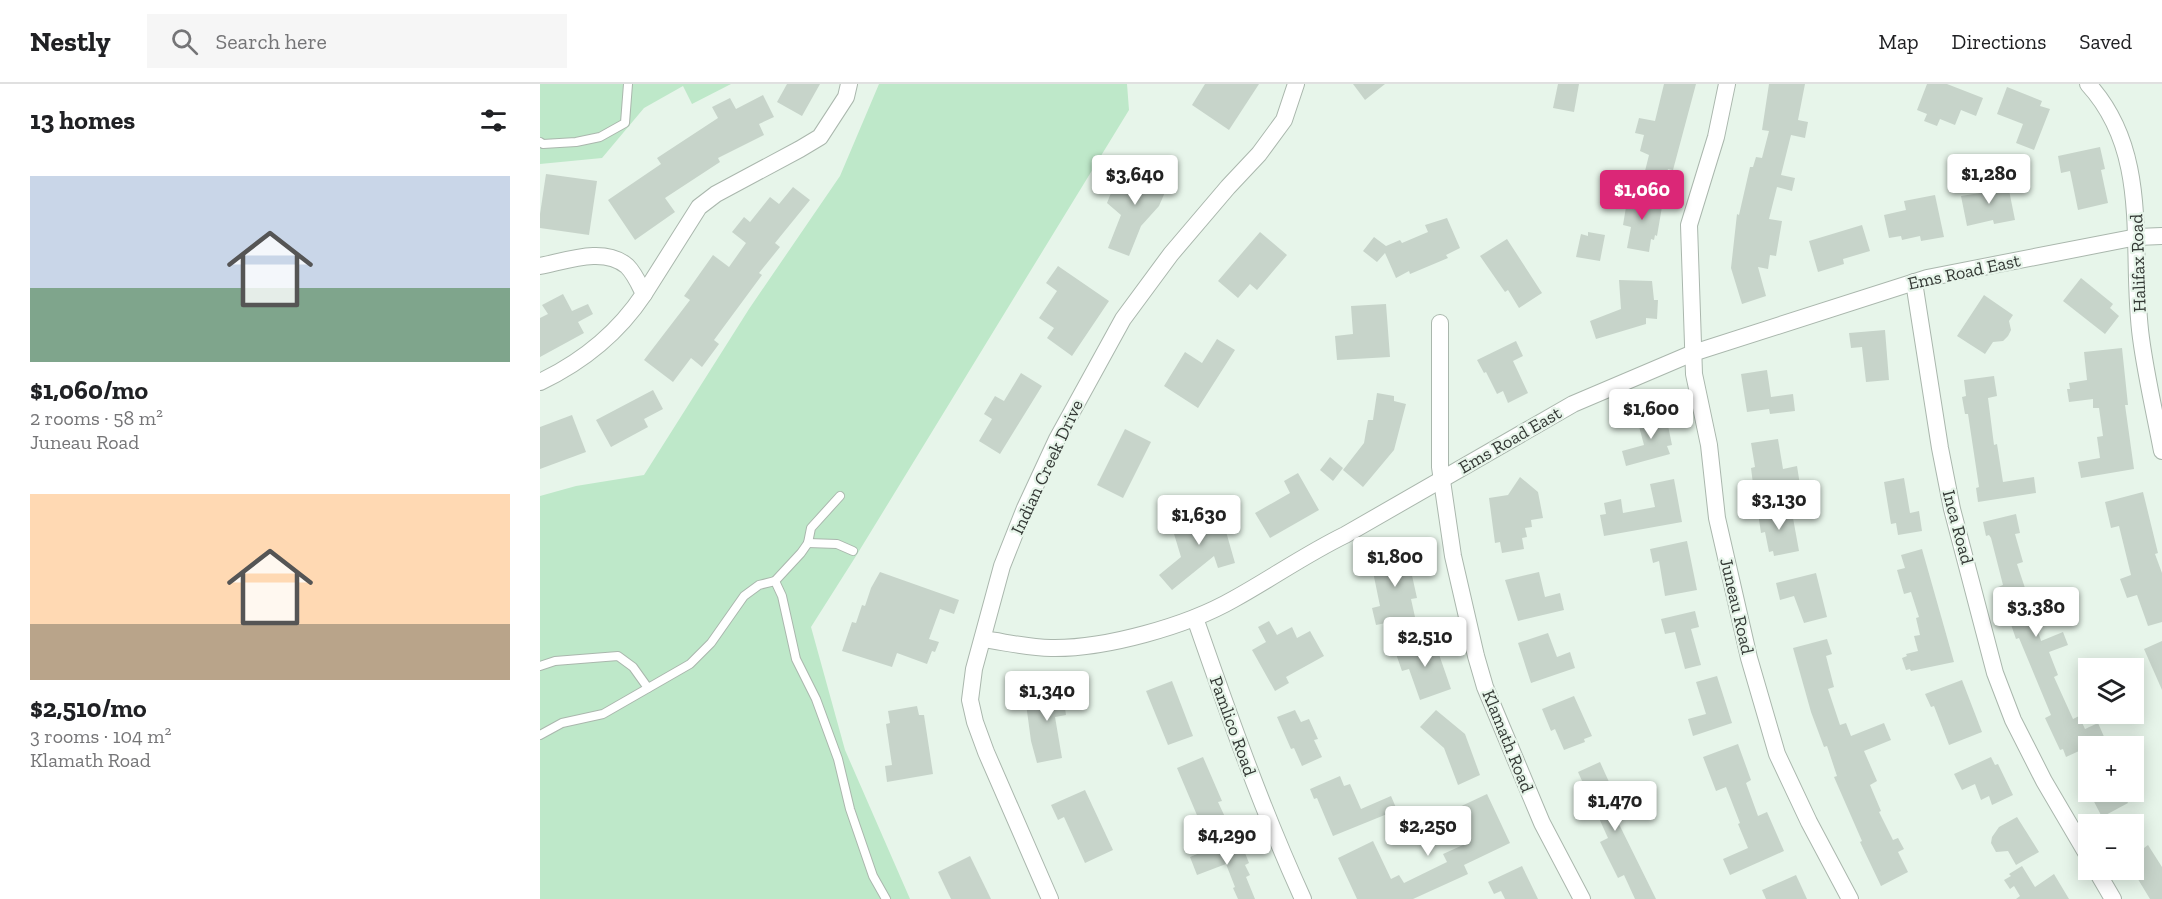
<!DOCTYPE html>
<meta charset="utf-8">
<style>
:root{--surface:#fff;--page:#f6f6f6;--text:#202124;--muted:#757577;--line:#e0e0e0;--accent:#db2777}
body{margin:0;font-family:"Zilla Slab",serif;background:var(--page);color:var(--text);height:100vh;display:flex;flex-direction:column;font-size:22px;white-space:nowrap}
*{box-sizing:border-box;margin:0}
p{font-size:20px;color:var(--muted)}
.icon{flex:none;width:33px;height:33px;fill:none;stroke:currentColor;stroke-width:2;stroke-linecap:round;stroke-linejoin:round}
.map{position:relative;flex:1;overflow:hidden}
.sheet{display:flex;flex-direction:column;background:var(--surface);width:540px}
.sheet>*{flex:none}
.fabs{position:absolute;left:1538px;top:574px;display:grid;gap:12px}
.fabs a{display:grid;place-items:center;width:66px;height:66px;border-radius:0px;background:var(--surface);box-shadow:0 3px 15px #0003;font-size:30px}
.price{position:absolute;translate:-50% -51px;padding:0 14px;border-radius:6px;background:#fff;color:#222;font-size:20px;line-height:39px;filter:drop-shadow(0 2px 3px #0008)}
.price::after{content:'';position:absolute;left:50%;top:36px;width:18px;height:14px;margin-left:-9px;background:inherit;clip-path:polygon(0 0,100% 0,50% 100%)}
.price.selected{background:var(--accent);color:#fff}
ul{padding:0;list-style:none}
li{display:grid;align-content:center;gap:12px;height:318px;padding:0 30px}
li span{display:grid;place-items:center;height:186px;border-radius:0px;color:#555}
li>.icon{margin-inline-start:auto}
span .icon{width:108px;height:108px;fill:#fffc;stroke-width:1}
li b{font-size:26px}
h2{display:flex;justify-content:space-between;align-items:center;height:72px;padding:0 30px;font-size:26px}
header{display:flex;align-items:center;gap:36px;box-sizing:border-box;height:84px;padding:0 30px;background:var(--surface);border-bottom:2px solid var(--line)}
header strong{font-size:28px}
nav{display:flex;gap:33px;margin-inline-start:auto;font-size:21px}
.search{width:420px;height:54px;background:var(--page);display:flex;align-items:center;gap:15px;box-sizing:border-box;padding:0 21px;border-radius:0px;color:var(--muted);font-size:22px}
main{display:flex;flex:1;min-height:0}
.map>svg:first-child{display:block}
</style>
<header>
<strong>Nestly</strong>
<div class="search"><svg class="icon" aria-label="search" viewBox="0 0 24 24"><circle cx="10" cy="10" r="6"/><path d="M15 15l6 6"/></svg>Search here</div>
<nav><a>Map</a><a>Directions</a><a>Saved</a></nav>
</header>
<main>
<section class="sheet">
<h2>13 homes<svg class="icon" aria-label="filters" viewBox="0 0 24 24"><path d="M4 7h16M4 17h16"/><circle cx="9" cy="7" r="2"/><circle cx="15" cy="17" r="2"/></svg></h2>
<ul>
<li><span style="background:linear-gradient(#c9d6e8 60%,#7fa58c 0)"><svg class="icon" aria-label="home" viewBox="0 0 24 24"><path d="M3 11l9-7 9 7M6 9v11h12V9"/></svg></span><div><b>$1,060/mo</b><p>2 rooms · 58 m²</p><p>Juneau Road</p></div></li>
<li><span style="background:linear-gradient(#ffd9b3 70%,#b9a48a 0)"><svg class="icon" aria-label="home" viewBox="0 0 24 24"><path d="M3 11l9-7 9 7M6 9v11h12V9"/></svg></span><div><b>$2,510/mo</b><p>3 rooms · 104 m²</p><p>Klamath Road</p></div></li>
</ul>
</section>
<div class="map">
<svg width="1622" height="815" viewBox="0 0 1622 815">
<rect width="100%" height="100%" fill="#e7f5ea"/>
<g fill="#bee8c9">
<polygon points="0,0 191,0 152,20 143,2 104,24 62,74 0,80"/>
<polygon points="339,0 587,0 589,26 316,472 271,543 305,666 370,815 0,815 0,412 36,402 104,391 209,225 300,92"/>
</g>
<g fill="#c7d4ca">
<polygon points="247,0 280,0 262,32 237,18"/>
<polygon points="665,0 719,0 689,46 652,21"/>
<polygon points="813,0 845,0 825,16"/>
<polygon points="1018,0 1039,0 1034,28 1013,24"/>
<polygon points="1124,0 1156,0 1133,86 1128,85 1125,96 1104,91 1109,71 1100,67 1104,51 1095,49 1099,34 1115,37"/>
<polygon points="1229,0 1265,0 1258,36 1268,38 1265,54 1251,51 1241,91 1255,94 1252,107 1237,103 1229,135 1242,137 1236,172 1230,171 1228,185 1218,183 1226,212 1202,220 1191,184 1197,130 1199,131 1210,83 1213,83 1216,73 1222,74 1229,47 1222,46"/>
<polygon points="1387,0 1407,0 1443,14 1436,32 1421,26 1415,41 1400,35 1397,42 1384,37 1387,30 1377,26"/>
<polygon points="1467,3 1502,17 1500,22 1510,25 1494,66 1476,59 1483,40 1457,30"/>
<polygon points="223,11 234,33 219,40 224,51 178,74 180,78 125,114 135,128 95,156 68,116 121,80 117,74 178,34 172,23 190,14 196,25"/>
<polygon points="1560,63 1565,85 1561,86 1568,119 1538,126 1530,87 1521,89 1518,72"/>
<polygon points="611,81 632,92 619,122 601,142 589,172 568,164 581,131 567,119 571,109 565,103 578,88 600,108"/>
<polygon points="6,90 57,97 49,151 0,144 0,130"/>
<polygon points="1467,96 1475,136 1454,140 1453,136 1427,142 1421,112 1440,109 1439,102"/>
<polygon points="253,103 270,116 235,159 240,163 219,189 222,191 174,256 179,260 162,283 151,274 133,298 104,276 150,216 144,212 173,171 189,183 206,159 192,148 204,133 210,138 230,113 239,120"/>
<polygon points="1088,111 1123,117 1117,152 1115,151 1114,156 1111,155 1109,168 1087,164 1091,143 1083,141"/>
<polygon points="1395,111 1404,153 1381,157 1380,152 1362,156 1361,152 1349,154 1344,131 1366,126 1364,117"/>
<polygon points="907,134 920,164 906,171 908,174 870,190 869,187 856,194 845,169 837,178 823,167 834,153 846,162 860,156 862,159 888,148 885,141"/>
<polygon points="1322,141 1330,167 1303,175 1304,180 1278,188 1269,157"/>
<polygon points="720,148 747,171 717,206 710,200 698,214 678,197"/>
<polygon points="1048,148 1065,151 1060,177 1036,173 1041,150 1048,152"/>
<polygon points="967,155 1002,209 979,224 968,206 965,208 940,172"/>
<polygon points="518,182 569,217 532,272 507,254 514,244 499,234 517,207 506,199"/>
<polygon points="1541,194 1573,220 1570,224 1579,232 1565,250 1523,217"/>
<polygon points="1079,196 1112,197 1114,216 1118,216 1117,235 1106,234 1106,240 1056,255 1050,237 1081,225"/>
<polygon points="23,210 32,227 48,220 53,230 38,238 44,249 0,273 0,234 8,230 2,221"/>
<polygon points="1444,211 1473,231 1469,237 1471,246 1468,252 1463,257 1453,258 1445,270 1417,252"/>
<polygon points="846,220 850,273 797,276 795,252 813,250 811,222"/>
<polygon points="1345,246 1349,296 1326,298 1322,263 1311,264 1309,249"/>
<polygon points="677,255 695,266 658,324 624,302 645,268 662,279"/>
<polygon points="976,257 983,272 973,277 988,309 968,319 963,307 957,310 946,288 944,289 937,276"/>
<polygon points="1582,264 1588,321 1585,321 1594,385 1541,394 1538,378 1560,374 1557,353 1563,352 1559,324 1553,324 1553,315 1529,318 1527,305 1530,305 1529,299 1547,296 1544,268"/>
<polygon points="1227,286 1231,313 1253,310 1255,327 1230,330 1229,325 1207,328 1201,290"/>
<polygon points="481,289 502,302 460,370 439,357 452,335 444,330 455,312 464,317"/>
<polygon points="1454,292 1457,312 1448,314 1454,361 1457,360 1463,398 1494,393 1496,409 1438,418 1436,404 1439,403 1428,330 1425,330 1422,313 1426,312 1424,296"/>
<polygon points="113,306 123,325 104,335 108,343 71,363 56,336"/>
<polygon points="837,309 854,312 854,317 866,320 854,366 823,403 803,386 824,359 828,336 833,336"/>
<polygon points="1125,327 1132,361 1127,362 1130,370 1086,382 1082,367 1104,361 1097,335"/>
<polygon points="32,331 46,368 0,385 0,343"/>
<polygon points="585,345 611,358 583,414 557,401"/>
<polygon points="1238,355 1243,385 1257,382 1260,401 1214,408 1211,384 1215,383 1211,359"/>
<polygon points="790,373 803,384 793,397 780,386"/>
<polygon points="758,389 779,426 730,454 715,429 750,409 744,397"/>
<polygon points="980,393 998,408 1003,434 991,436 992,443 985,444 987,453 982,454 984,465 962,469 960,458 955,459 949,414 968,411"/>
<polygon points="1364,394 1370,429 1379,427 1382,447 1358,451 1356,439 1351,440 1344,398"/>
<polygon points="1134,395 1142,438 1064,452 1060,431 1066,430 1064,419 1081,415 1083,429 1115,423 1110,400"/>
<polygon points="1603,408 1618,469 1615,470 1622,489 1622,538 1608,542 1597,511 1587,514 1580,495 1591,491 1579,442 1571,444 1565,418"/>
<polygon points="679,423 695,479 678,484 674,472 632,506 619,491 641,473 631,440 663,431 662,428"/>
<polygon points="1251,423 1259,467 1234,472 1233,467 1229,468 1225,448 1221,449 1218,429"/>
<polygon points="1476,430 1480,449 1475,450 1483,478 1477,480 1487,510 1494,507 1501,525 1492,528 1501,557 1523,548 1528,561 1509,568 1518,591 1514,593 1533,635 1539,632 1545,645 1558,639 1565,655 1526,673 1523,665 1520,666 1505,634 1511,631 1479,554 1476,555 1458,503 1463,501 1451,454 1449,451 1446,452 1443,438"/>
<polygon points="1147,457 1157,506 1125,512 1119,477 1113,479 1110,465"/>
<polygon points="1382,465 1414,578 1371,587 1370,585 1366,586 1362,574 1367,572 1366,570 1378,567 1374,552 1380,551 1376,534 1379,533 1371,508 1364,510 1357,486 1365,484 1361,471"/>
<polygon points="876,468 880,485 871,487 877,514 871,515 875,533 836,541 832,524 840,522 831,478"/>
<polygon points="340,488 419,516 414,530 400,525 389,555 399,558 395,568 392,567 387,580 357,569 352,583 302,567 312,538 316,539 322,521 325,522 331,504"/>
<polygon points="999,488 1005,513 1020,509 1024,526 978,537 965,496"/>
<polygon points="1276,489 1287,533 1264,539 1254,512 1240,516 1236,499"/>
<polygon points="1155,527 1159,543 1151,545 1161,581 1145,585 1135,548 1125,550 1121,535"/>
<polygon points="729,537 737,551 752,543 757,554 770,547 784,572 746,593 749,599 735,607 712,566 726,558 718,543"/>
<polygon points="1008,549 1017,573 1030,568 1035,584 991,599 978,559"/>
<polygon points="893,553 911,605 880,616 869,585 862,587 855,567"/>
<polygon points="1287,555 1292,570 1286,572 1294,603 1288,605 1300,641 1306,639 1311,652 1344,639 1351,656 1324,667 1337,697 1330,701 1341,727 1339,728 1353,756 1358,754 1364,765 1358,768 1368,788 1341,802 1320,758 1322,757 1294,693 1297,692 1287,662 1284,663 1271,628 1253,564"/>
<polygon points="1622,557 1622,606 1604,565"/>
<polygon points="1177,592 1192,639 1153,652 1148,635 1166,630 1156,598"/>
<polygon points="1422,596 1442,648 1409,661 1394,622 1391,623 1385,610"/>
<polygon points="632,597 653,652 628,661 606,607"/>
<polygon points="532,604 535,623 525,624 526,631 515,633 522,674 497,679 491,657 485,612"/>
<polygon points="1034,612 1052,652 1044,655 1045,658 1024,666 1015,645 1011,647 1002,625"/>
<polygon points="377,622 379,631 384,631 393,690 347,698 345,682 352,681 346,640 350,639 348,627"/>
<polygon points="755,626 761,638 769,635 778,655 774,656 782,673 762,682 754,664 751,665 737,633"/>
<polygon points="896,626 925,650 940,691 918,701 904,664 880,643"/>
<polygon points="1198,660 1211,696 1206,699 1218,732 1227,728 1244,767 1190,791 1183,775 1208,764 1198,740 1200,739 1186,703 1176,707 1163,673"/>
<polygon points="663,673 682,717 678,718 685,733 662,743 637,684"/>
<polygon points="1451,673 1455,681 1458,680 1473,711 1452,721 1449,712 1441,716 1435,700 1422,706 1414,690"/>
<polygon points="1060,678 1083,729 1075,732 1116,815 1095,815 1084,791 1078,794 1060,758 1068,754 1038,688"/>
<polygon points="800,692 804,702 810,700 821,725 851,712 857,726 793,752 777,714 774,715 770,705"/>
<polygon points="545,706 573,766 545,779 524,733 518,736 511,721"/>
<polygon points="1549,708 1582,708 1588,719 1562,733"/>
<polygon points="947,710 970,759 924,781 928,790 873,815 817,815 798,774 833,757 851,795 859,791 864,799 907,778 903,770 923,761 914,740 919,737 913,726"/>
<polygon points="1477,733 1499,768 1476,781 1468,767 1456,768 1451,759 1452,753 1459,743"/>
<polygon points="1593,747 1604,764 1608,761 1622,783 1622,815 1610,815 1593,787"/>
<polygon points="686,758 689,764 701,759 709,779 705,781 710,791 706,793 715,815 698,815 693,804 695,803 686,780 657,791 650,773"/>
<polygon points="430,772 451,815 411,815 398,788"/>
<polygon points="982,782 998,815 965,815 961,807 954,810 948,798"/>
<polygon points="1482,782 1495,803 1514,790 1529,815 1476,815 1480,812 1474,802 1470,805 1464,796 1471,792 1469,790"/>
<polygon points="1256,791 1267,815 1226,815 1222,806"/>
</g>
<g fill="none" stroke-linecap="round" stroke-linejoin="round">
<g stroke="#aab7ad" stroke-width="10">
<g id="service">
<polyline points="0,58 3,60 36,58 60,53 85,39 88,0"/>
<polyline points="268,459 297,460 313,467"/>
<polyline points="235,497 261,469 268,459 271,444 300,412"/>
<polyline points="0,582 15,577 78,572 93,583 108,604"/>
<polyline points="0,651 22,639 63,630 150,580 171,559 204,512 219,501 235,497 242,512 256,575 276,615 298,675 310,725 333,792 346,815"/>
</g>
</g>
<g stroke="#aab7ad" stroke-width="18">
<g id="minor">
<polyline points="1187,0 1176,53 1149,141 1154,290 1169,361 1177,434 1209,574 1237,670 1269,738 1310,815"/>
<path d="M1548,0C1613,71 1589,168 1601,254C1606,292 1615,330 1622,367"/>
<path d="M0,182C26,177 64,162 87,182C95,190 99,200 104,210C78,249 42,278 0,298"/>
<polyline points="1374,198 1400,364 1412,425 1455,589 1473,636 1504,697 1548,772"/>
<polyline points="104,210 159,123 176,110 260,65 280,53 306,13 309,0"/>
<polyline points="900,239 900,383 913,472 936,572 945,603 1002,739 1042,815"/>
<path d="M655,534C688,629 721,723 763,815"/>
<path d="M443,555C465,558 488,564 511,564C565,565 647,542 694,515C732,494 766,470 805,451L1033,320L1153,269L1387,194L1597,153L1622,152"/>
<polyline points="1556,786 1573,815"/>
<polyline points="510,815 446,668 435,638 430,616 434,585 462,482 485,424 517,355 583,235 631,170 688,103 719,70 744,36 756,0"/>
</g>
</g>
<use href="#service" stroke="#fff" stroke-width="8"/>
<use href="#minor" stroke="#fff" stroke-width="16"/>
</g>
<g text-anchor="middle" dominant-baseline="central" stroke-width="4.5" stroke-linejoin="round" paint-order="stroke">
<g font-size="18" fill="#343935" stroke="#e7f5ea">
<text transform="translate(1598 179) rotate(-92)">Halifax Road</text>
<text transform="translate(1424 188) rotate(-12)">Ems Road East</text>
<text transform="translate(970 356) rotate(-30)">Ems Road East</text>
<text transform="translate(507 383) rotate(-65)">Indian Creek Drive</text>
<text transform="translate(1418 443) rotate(75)">Inca Road</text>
<text transform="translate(1197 522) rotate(77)">Juneau Road</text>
<text transform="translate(693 642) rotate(70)">Pamlico Road</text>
<text transform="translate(968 657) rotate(68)">Klamath Road</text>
</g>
</g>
</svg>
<div class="fabs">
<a><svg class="icon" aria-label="layers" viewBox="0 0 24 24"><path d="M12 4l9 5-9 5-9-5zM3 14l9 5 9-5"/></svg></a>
<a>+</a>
<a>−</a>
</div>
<b class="price" style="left:1449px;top:121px">$1,280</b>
<b class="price" style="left:595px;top:122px">$3,640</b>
<b class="price selected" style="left:1102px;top:137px">$1,060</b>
<b class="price" style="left:1111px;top:356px">$1,600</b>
<b class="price" style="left:1239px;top:447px">$3,130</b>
<b class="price" style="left:659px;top:462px">$1,630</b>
<b class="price" style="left:855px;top:504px">$1,800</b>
<b class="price" style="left:1496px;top:554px">$3,380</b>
<b class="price" style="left:885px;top:584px">$2,510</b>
<b class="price" style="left:507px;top:638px">$1,340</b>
<b class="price" style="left:1075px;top:748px">$1,470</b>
<b class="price" style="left:888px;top:773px">$2,250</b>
<b class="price" style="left:687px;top:782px">$4,290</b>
</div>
</main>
